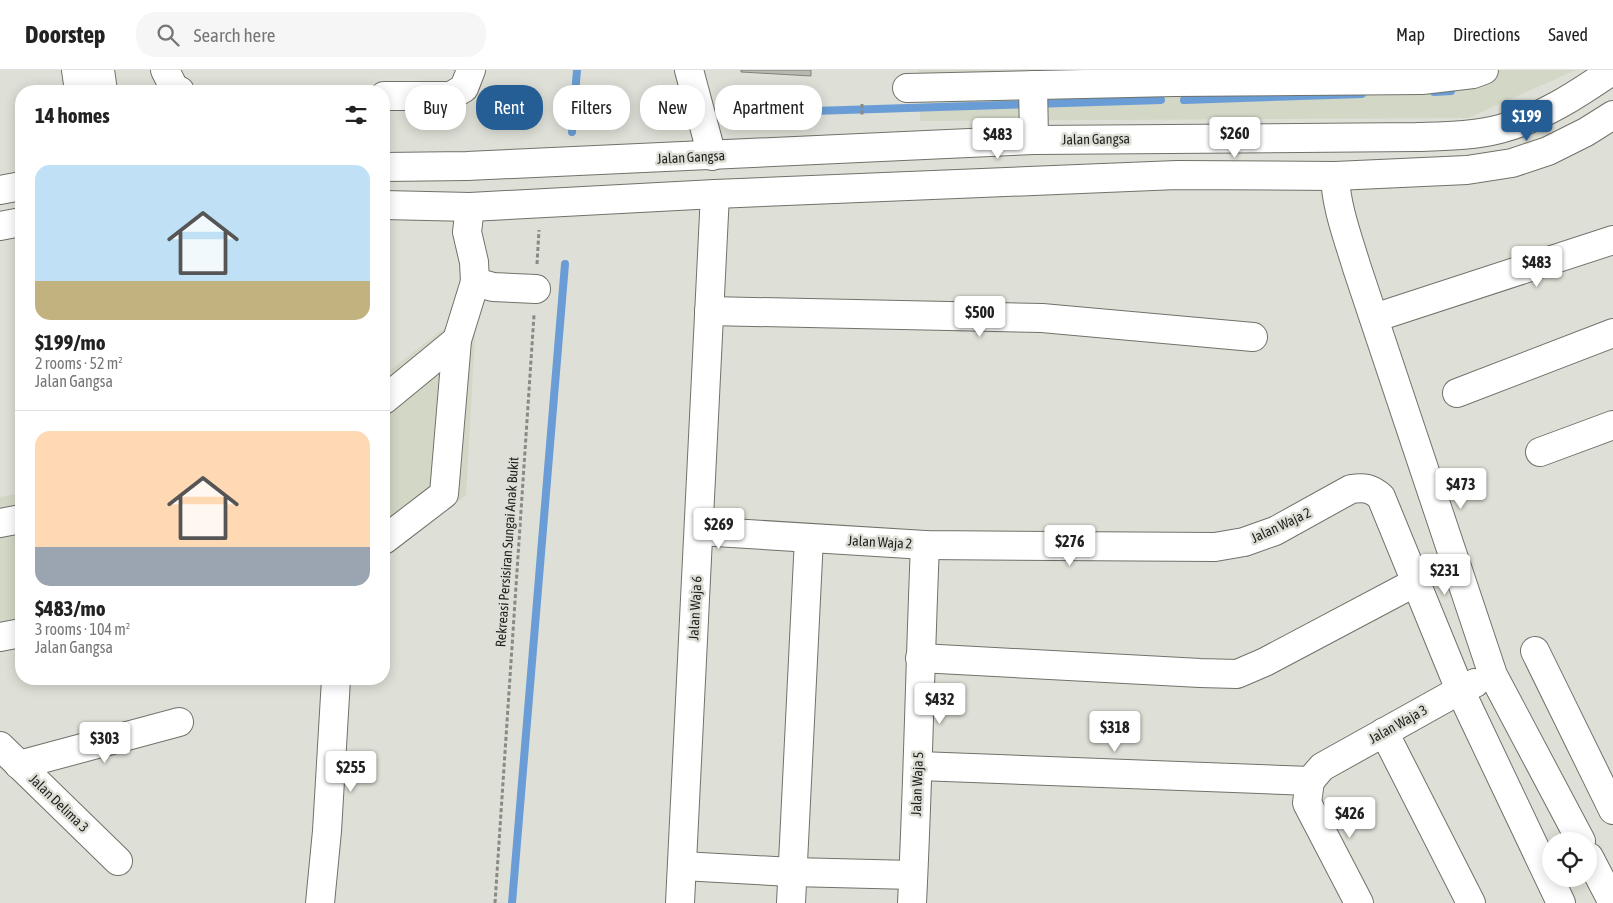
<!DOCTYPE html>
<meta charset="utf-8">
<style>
:root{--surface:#fff;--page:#f6f6f6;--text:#222;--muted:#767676;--line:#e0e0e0;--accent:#255d95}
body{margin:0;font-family:"Asap Condensed",sans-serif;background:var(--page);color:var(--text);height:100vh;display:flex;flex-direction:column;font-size:19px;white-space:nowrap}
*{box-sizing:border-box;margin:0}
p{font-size:16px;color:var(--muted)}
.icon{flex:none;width:28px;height:28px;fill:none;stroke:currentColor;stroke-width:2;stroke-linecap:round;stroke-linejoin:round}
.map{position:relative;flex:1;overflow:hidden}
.panel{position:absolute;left:15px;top:15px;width:375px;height:600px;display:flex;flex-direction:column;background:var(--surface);border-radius:20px;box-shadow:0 2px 12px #0003}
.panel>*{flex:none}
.top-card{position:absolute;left:405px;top:15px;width:475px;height:45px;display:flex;gap:10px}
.tools{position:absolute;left:1542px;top:762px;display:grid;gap:10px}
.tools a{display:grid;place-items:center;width:55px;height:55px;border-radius:50%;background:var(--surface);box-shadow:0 2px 12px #0003;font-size:25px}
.price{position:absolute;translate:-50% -42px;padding:0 11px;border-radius:5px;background:#fff;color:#222;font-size:16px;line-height:32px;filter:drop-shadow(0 1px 2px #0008)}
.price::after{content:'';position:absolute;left:50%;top:30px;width:15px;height:11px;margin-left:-8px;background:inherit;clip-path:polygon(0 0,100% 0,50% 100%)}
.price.active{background:var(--accent);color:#fff}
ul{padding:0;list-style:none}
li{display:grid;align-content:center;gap:10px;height:265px;padding:0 20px}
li+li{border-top:1px solid var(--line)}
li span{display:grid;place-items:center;height:155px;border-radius:15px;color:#555}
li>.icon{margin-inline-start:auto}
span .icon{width:90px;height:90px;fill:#fffc;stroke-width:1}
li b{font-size:21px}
h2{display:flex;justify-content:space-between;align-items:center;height:60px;padding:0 20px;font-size:21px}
.chip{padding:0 18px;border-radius:20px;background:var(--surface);box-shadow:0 2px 12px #0003;font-size:18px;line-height:45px}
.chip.active{background:var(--accent);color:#fff}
header{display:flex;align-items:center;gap:30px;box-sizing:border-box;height:70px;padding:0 25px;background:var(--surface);border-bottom:1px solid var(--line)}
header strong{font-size:24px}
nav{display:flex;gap:28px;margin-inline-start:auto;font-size:18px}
.search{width:350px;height:45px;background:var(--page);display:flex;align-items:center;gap:12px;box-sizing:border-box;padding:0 18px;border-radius:20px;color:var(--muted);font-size:19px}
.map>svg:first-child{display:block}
</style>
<header>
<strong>Doorstep</strong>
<div class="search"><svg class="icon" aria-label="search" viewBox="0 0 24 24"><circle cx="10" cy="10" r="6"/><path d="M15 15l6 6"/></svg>Search here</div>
<nav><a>Map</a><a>Directions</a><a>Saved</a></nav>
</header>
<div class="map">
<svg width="1613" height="833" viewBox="0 0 1613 833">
<rect width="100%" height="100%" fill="#dee0d7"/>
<g fill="#d2d7c6">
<polygon points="919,0 1576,0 1468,48 920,51"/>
<polygon points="476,248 466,425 384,489 384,305 451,253"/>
<polygon points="21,423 21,573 0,577 0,427"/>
</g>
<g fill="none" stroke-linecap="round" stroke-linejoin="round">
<g stroke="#6a9dd5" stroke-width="8">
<polyline points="1434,22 1451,21"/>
<polyline points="1184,30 1362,24"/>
<polyline points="782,42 1161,30"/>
<polyline points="572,62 577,0"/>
<polyline points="512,833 565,194"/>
</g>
</g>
<polygon fill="#b6b9af" stroke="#81837b" points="741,0 811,0 811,6 741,2"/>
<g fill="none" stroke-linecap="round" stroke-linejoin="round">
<g stroke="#70726a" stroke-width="30">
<g id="minor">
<polyline points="76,0 79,21"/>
<polyline points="100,0 103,21"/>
<polyline points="165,0 175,20 180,21"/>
<polyline points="689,0 712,86"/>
<polyline points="1033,15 1034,70"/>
<polyline points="907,18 1174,12 1422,10 1473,4 1484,0"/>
<polyline points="384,26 451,26 464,18 471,0"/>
<path d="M1335,106C1336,137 1348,168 1357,198L1493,605L1581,771"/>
<polyline points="470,137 467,162 474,192 475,212 493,217 536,219"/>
<polyline points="709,241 1042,248 1253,267"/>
<polyline points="1374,248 1613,170"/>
<polyline points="1457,323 1613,263"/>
<polyline points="384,330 457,270"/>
<polyline points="1540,382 1613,355"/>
<polyline points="0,453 21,449"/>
<path d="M699,461L925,475L1215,477L1244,472L1275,461L1351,419C1364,417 1371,418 1381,427L1460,620L1561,833"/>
<polyline points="384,470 444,424 457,270 475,212"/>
<polyline points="0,567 21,563"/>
<polyline points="1535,581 1613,740"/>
<polyline points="920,588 1200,603 1237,604 1265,592 1416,512"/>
<polyline points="1384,662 1471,833"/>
<polyline points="0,676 118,791"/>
<polyline points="19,695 179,652"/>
<polyline points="919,696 1310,711"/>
<polyline points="1310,711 1322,697 1460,620 1475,613"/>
<polyline points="1310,711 1307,733 1359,833"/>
<polyline points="1589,787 1613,833"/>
<polyline points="682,796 792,802 913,805"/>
<polyline points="320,833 327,761 336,609"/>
<polyline points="680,833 715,124"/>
<polyline points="791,833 809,468"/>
<path d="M912,833C918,714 920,594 925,475"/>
</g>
</g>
<g stroke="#70726a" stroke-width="30">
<g id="major">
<path d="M384,97L467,96L1034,70L1416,67C1444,66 1473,66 1500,59C1542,48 1578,24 1613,0"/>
<polyline points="0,120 21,116"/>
<polyline points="384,135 470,137 715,124 1177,105 1335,106 1467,100 1512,93 1548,81 1586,62 1613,45"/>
<polyline points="0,156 21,152"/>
</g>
</g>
<g stroke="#888a83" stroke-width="3" stroke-dasharray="4 2.5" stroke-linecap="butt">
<polyline points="862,34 862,47"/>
<polyline points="537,194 539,160"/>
<polyline points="495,833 534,245"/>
</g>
<use href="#minor" stroke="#fff" stroke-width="28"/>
<use href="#major" stroke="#fff" stroke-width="28"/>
</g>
<g text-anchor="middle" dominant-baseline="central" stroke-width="5" stroke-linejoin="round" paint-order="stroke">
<g font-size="14" fill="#1f201d" stroke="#dee0d7">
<text transform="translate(1096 69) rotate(-1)">Jalan Gangsa</text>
<text transform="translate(691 87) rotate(-3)">Jalan Gangsa</text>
<text transform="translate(1281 455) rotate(-25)">Jalan Waja 2</text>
<text transform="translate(880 472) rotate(3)">Jalan Waja 2</text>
<text transform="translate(507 482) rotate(-86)">Rekreasi Persisiran Sungai Anak Bukit</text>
<text transform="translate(695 538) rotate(-87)">Jalan Waja 6</text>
<text transform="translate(1398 654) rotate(-29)">Jalan Waja 3</text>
<text transform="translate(917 714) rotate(-88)">Jalan Waja 5</text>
<text transform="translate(59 733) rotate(44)">Jalan Delima 3</text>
</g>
</g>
</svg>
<div class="tools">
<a><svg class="icon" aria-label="locate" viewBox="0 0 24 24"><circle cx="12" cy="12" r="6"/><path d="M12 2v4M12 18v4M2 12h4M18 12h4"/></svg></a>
</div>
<b class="price active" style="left:1527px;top:72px">$199</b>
<b class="price" style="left:1235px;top:89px">$260</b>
<b class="price" style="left:998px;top:90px">$483</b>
<b class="price" style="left:1537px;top:218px">$483</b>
<b class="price" style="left:980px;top:268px">$500</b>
<b class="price" style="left:1461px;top:440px">$473</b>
<b class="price" style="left:719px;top:480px">$269</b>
<b class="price" style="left:1070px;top:497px">$276</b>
<b class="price" style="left:1445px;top:526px">$231</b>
<b class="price" style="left:940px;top:655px">$432</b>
<b class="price" style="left:1115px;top:683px">$318</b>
<b class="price" style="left:105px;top:694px">$303</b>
<b class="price" style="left:351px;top:723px">$255</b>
<b class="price" style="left:1350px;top:769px">$426</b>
<div class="top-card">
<a class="chip">Buy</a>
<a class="chip active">Rent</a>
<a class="chip">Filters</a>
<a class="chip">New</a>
<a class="chip">Apartment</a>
</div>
<section class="panel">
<h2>14 homes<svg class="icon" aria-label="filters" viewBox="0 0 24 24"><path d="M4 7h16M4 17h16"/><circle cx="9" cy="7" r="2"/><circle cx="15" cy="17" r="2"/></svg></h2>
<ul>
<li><span style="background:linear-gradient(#bfe0f5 75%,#c2b280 0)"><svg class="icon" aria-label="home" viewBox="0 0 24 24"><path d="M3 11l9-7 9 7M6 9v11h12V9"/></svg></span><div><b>$199/mo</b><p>2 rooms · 52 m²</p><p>Jalan Gangsa</p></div></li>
<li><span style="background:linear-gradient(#ffd9b3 75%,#9aa5b1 0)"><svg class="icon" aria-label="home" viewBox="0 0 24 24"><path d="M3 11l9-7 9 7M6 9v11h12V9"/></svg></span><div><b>$483/mo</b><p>3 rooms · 104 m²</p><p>Jalan Gangsa</p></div></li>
</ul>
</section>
</div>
